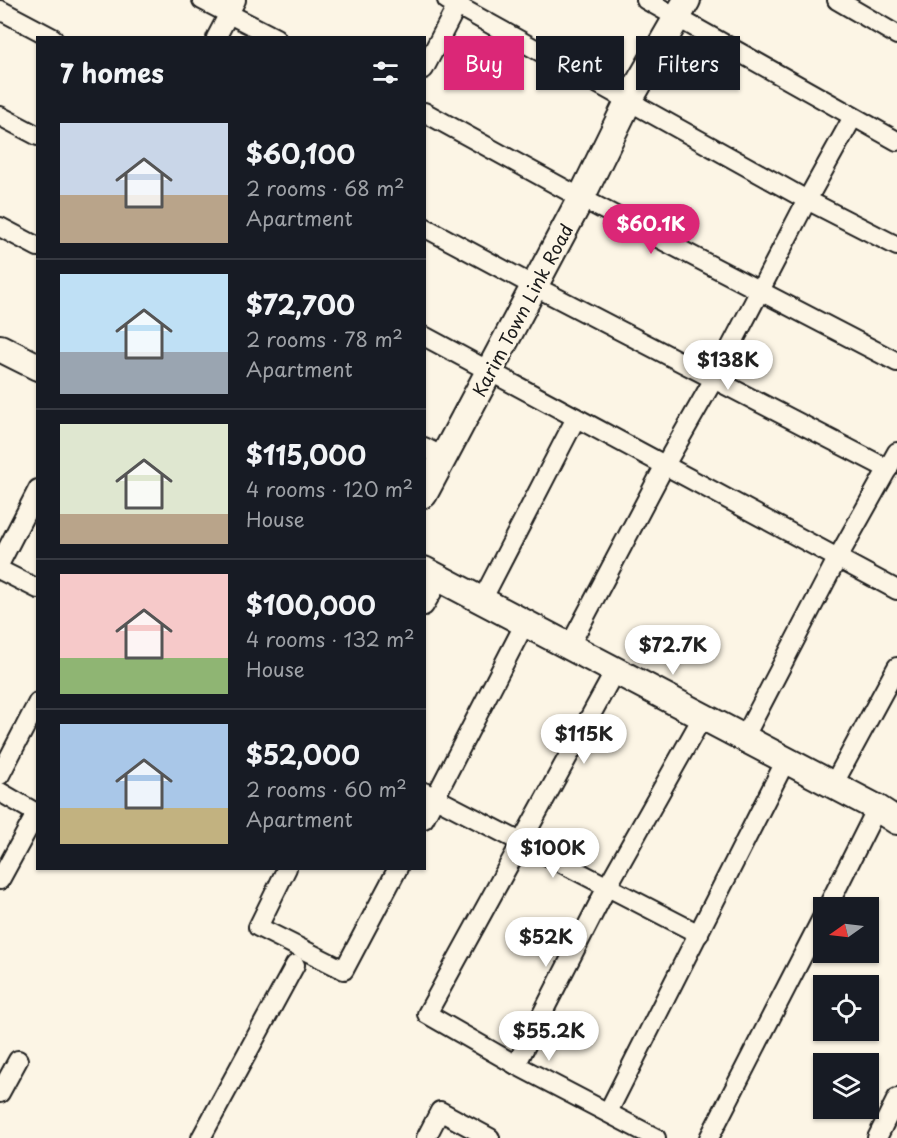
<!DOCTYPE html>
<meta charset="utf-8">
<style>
:root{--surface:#171b24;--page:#20242c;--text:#f1f3f6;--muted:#9ea1a6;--line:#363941;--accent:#db2777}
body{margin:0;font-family:"Playpen Sans",sans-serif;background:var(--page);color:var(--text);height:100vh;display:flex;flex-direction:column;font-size:22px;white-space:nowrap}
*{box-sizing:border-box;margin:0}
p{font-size:20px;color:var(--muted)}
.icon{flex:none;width:33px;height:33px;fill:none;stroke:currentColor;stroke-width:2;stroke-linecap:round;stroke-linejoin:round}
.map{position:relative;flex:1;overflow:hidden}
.panel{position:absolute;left:36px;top:36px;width:390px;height:834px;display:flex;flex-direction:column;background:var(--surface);border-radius:0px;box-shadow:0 2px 4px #0004}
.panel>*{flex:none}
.top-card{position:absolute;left:444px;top:36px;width:363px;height:54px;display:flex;gap:12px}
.needle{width:39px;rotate:256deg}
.buttons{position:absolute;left:813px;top:897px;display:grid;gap:12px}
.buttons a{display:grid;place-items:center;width:66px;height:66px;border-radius:0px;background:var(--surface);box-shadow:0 2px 4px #0004;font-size:30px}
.price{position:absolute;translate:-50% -51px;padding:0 14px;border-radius:21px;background:#fff;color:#222;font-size:20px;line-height:39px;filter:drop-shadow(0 2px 3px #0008)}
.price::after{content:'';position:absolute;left:50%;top:36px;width:18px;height:14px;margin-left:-9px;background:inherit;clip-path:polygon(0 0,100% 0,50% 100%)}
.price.current{background:var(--accent);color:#fff}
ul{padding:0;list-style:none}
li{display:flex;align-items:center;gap:18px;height:150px;padding:0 24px}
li+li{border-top:2px solid var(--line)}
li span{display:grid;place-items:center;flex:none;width:168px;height:120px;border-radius:0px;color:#555}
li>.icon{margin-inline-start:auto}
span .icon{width:72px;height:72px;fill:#fffc;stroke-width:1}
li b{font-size:26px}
h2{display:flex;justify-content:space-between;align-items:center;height:72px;padding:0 24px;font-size:26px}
.chip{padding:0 21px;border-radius:0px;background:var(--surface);box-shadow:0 2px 4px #0004;font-size:21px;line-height:54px}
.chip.current{background:var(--accent);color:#fff}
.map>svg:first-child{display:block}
</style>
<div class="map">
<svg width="897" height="1138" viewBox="0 0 897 1138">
<rect width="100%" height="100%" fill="#fcf5e5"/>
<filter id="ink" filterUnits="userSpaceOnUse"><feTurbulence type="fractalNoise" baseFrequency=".0167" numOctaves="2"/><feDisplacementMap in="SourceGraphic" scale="12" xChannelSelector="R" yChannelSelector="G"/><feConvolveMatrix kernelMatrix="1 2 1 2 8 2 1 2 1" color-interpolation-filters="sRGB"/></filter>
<g filter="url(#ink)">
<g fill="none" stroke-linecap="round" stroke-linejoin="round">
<g stroke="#1c1c1c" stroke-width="22">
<g id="street">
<polyline points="202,0 276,38"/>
<polyline points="447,0 807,200 897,246"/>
<polyline points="646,0 897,141"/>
<polyline points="837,0 897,35"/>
<polyline points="0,10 53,38"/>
<polyline points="216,38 236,0"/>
<polyline points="424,69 460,0"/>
<polyline points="424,112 581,198 897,362"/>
<polyline points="0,116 38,136"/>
<polyline points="0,227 38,247"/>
<polyline points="424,227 534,286 888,469"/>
<polyline points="424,336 897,590"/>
<polyline points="424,447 445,458"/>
<polyline points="0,563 38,489"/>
<polyline points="0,570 38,589"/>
<polyline points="482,600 576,418"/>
<polyline points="424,606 440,579"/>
<polyline points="569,647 665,465 714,379 807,200 853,117"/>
<polyline points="615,671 427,1014 516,1065 656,1138"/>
<polyline points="744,738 837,559 897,452"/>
<polyline points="0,775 38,702"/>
<polyline points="833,785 897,667"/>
<polyline points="0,792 38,814"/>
<polyline points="424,792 699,934"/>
<polyline points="424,819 525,623"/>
<polyline points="287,868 258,927 344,970 398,868"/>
<polyline points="0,880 36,814"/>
<polyline points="827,908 877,808"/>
<polyline points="516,1065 607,887 703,716"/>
<polyline points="0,1093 18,1060"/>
<polyline points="608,1112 786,760"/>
<polyline points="201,1138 295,965"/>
<polyline points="426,1138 440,1111 490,1138"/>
<polyline points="709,1138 824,914"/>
<polyline points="877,1138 897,1098"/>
</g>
</g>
<g stroke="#1c1c1c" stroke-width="30">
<g id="secondary">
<polyline points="0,348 38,367"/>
<polyline points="424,494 581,198 628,102 687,0"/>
<polyline points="424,570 877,808 897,821"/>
</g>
</g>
<use href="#street" stroke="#fcf5e5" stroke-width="18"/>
<use href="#secondary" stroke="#fcf5e5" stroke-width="26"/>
</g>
</g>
<g text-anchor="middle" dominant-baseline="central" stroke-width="6" stroke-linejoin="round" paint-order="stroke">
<g font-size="18" fill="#1c1c1c" stroke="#fcf5e5">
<text transform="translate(522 310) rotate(-62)">Karim Town Link Road</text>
</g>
</g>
</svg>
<div class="buttons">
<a><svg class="needle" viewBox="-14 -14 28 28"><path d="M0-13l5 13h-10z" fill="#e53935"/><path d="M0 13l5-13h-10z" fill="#9ea1a6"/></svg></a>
<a><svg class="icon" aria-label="locate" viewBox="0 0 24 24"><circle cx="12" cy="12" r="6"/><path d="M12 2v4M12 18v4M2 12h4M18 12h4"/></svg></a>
<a><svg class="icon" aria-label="layers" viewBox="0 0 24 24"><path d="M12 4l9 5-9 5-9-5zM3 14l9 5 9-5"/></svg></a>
</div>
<b class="price current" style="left:651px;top:255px">$60.1K</b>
<b class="price" style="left:728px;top:391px">$138K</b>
<b class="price" style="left:673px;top:676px">$72.7K</b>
<b class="price" style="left:584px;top:765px">$115K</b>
<b class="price" style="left:553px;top:879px">$100K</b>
<b class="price" style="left:546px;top:968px">$52K</b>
<b class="price" style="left:549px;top:1062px">$55.2K</b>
<div class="top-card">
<a class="chip current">Buy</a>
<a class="chip">Rent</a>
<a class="chip">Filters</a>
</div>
<section class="panel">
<h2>7 homes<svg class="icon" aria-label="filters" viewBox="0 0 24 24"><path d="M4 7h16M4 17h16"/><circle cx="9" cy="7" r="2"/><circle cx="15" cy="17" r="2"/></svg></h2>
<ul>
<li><span style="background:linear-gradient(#c9d6e8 60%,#b9a48a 0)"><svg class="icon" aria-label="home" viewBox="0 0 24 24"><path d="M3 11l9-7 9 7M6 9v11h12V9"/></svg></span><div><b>$60,100</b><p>2 rooms · 68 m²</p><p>Apartment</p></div></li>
<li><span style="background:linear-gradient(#bfe0f5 65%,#9aa5b1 0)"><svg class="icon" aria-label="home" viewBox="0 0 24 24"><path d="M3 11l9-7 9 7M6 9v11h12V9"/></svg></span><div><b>$72,700</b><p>2 rooms · 78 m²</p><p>Apartment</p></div></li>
<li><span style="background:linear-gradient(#dfe7d0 75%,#b9a48a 0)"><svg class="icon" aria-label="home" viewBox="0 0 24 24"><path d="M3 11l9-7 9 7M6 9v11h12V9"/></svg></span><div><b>$115,000</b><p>4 rooms · 120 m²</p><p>House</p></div></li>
<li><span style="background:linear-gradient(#f6c9c9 70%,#8fb573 0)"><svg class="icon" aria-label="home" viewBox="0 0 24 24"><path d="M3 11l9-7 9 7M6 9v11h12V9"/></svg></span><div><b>$100,000</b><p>4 rooms · 132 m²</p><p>House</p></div></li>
<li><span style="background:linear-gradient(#a9c7e8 70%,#c2b280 0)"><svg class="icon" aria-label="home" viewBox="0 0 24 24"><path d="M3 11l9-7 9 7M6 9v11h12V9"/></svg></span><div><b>$52,000</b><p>2 rooms · 60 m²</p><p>Apartment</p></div></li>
</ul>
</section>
</div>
